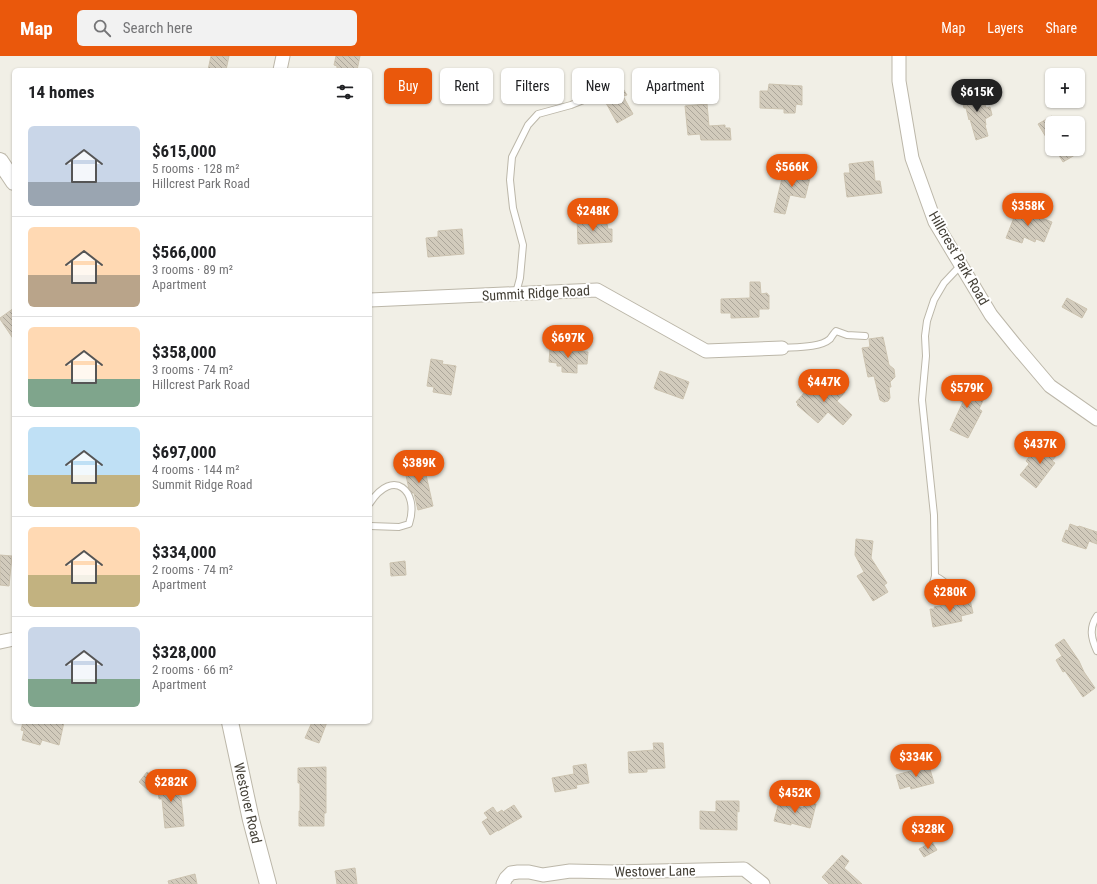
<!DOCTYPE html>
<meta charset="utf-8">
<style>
:root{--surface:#fff;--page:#f2f2f2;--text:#202124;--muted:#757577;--line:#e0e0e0;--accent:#ea580c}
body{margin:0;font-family:"Roboto Condensed",sans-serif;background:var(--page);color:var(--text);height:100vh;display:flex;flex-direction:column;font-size:15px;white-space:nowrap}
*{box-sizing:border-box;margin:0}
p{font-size:13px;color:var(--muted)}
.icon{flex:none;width:22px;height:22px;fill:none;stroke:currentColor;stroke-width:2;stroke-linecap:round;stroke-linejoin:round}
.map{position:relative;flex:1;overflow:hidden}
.sheet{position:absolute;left:12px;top:12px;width:360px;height:656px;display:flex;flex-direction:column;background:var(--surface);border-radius:6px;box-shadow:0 1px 3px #0004}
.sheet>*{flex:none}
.guide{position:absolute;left:384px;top:12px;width:380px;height:36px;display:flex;gap:8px}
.tools{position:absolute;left:1045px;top:12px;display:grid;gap:8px}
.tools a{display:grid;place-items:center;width:40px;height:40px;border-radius:6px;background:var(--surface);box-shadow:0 1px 3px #0004;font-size:20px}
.price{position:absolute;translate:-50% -34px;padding:0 9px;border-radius:14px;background:var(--accent);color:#fff;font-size:13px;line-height:26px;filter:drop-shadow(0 1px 2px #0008)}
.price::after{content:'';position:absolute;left:50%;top:24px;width:12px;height:9px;margin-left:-6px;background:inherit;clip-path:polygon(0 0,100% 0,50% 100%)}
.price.current{background:#222;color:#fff}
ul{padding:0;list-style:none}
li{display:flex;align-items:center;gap:12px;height:100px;padding:0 16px}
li+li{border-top:1px solid var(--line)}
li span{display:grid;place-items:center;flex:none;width:112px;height:80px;border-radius:6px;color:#555}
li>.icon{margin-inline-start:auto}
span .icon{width:48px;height:48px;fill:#fffc;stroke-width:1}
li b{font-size:17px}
h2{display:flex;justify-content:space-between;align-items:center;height:48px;padding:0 16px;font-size:17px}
.pill{padding:0 14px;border-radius:6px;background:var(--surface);box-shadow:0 1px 3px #0004;font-size:14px;line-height:36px}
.pill.current{background:var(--accent);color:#fff}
header{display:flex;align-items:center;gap:24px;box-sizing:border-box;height:56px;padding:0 20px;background:var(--accent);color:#fff}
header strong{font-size:19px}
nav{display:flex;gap:22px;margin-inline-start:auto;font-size:14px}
.search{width:280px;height:36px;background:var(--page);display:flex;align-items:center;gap:10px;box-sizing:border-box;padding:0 14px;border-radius:6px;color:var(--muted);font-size:15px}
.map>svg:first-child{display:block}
</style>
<header>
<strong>Map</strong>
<div class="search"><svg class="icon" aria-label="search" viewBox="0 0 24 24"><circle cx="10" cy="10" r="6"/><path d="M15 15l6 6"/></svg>Search here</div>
<nav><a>Map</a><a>Layers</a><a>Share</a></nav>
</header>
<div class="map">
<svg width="1097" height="828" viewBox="0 0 1097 828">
<defs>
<pattern id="building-back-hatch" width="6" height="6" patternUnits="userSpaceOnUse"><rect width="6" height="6" fill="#d2cbbc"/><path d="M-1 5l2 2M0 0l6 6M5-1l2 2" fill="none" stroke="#aca69a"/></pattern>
</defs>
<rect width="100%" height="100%" fill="#f1efe6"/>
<g fill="url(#building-back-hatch)" stroke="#ccc3b0">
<polygon points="211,0 229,0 226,14 208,14"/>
<polygon points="336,0 360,0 357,14 337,14 337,10 334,9"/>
<polygon points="613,21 620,32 622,31 627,39 623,40 633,58 617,67 606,47 609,46 605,39 606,39 600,27"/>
<polygon points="769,28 802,30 802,49 796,48 795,57 784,57 784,53 760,52 760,35 768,35"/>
<polygon points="981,35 986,52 990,51 992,59 985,63 986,69 985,69 988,80 976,84 970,63 969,64 966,52 964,52 961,40"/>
<polygon points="707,48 709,70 725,69 725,72 730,72 731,84 701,84 700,78 688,79 685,50"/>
<polygon points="1052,60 1052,91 1038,68"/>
<polygon points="1055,93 1085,93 1063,106"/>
<polygon points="873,105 875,125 880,125 882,137 847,141 844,117 850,117 849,108"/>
<polygon points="789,111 811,118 805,142 790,139 785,158 774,156 783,118 786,118"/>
<polygon points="1026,151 1031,153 1034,159 1052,166 1044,186 1036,183 1035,186 1024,181 1022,187 1006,182 1017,154 1019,154"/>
<polygon points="577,162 590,162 591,169 607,168 608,173 612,173 612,186 578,188"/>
<polygon points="462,173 464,198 428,201 426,182 438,181 438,175"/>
<polygon points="750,226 760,226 761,238 767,237 768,239 769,239 769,253 759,253 759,261 731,262 731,257 721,257 721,243 750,242"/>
<polygon points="1067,242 1087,253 1082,262 1062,251"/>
<polygon points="14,252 14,284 0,263 0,262"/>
<polygon points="883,281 889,309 894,313 895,321 890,326 891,331 889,331 890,342 888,345 884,346 880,344 874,320 868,321 862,292 870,291 869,283"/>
<polygon points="561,289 564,293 571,293 571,295 588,296 587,308 577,308 577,317 562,316 562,310 557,310 557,307 549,306 550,292 557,292"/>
<polygon points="431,303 443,305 442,308 456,310 451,339 433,336 434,331 427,330"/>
<polygon points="660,315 689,326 683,343 655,333 654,332"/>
<polygon points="816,324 821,328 822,327 824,329 825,328 832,334 837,328 845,336 837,345 852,359 843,369 828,356 818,367 797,349 798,348 796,346"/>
<polygon points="959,325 986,338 979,353 982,355 968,382 950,374 963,346 952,341"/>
<polygon points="1050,387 1060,395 1052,405 1055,407 1036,432 1020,419 1029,408 1026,405 1036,392 1042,397"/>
<polygon points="422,401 433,450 418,454 414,437 412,437 409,433 405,415 408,414 407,407"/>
<polygon points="1070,468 1078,471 1079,470 1097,476 1097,488 1089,485 1086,493 1064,486 1062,485 1066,474 1068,475"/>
<polygon points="856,483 873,485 871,502 887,527 884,529 888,536 873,545 857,520 864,516 855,499"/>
<polygon points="0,499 12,500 9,530 0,529"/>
<polygon points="405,505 406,519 391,520 390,507"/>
<polygon points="970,544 973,557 961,560 962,565 933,571 930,553 935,553 934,551"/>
<polygon points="1064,583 1079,605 1084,616 1095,632 1083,641 1065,615 1063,616 1056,604 1062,600 1055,589"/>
<polygon points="23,666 64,666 59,689 42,684 40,689 22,684 24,675 21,674"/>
<polygon points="312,666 327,666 319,687 305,682"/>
<polygon points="653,687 663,687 665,712 647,713 647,716 629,717 628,696 654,694"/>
<polygon points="586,708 589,727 576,729 577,732 555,736 552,722 574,718 573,710"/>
<polygon points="929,710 934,727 911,733 910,730 900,733 896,719"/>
<polygon points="326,711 326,757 324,757 324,770 299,770 299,755 300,755 300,727 298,727 298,712"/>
<polygon points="147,716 157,723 148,734 139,726"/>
<polygon points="178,723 179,741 181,741 184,770 165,772 162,743 159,743 157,725"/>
<polygon points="716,745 739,745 739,756 737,755 737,774 700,773 700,755 716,756"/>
<polygon points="779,746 803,752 805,746 816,748 810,772 791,767 791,769 774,765"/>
<polygon points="514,749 522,761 498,775 498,774 490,779 482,766 488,762 484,757 493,751 497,757 502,754 503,756"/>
<polygon points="932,786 937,794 924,801 919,793"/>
<polygon points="842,799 849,805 844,812 862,828 829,828 822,821"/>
<polygon points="355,812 357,828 337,828 335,815"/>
<polygon points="195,818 197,828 169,828 168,825"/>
</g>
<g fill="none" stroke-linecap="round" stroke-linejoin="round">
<g stroke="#bcb7a9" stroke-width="8">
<g id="service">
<polyline points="516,237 520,222 523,189 513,152 510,124 512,101 528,69 538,58 571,49 591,41"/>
<path d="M782,292C795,291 820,292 830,283C832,280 834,277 836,275L847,279L865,280"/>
<path d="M370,447C393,411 420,435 409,468L399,471L370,470"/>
<path d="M935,520C946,526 949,528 948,541L940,545L933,542L931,534L935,520L934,459L922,344L926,300L925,280L927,265L934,244L944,227L961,209"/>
<path d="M1097,560C1089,572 1091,582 1097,595"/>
</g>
</g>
<g stroke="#bcb7a9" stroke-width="15">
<g id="minor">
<polyline points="899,0 899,25 912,102 935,166 991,259 1016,290 1050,330 1097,363"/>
<polyline points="280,14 283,0"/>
<polyline points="370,244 597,234 706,295 782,292"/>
<polyline points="0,586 14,583"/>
<polyline points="503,828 506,822 511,817 518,816 529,816 543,819 570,815 614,816 744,813 763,828"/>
</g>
</g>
<g stroke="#bcb7a9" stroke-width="18">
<g id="tertiary">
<polyline points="0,105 14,126"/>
<polyline points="230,666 251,764 268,828"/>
</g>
</g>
<use href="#service" stroke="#fff" stroke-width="6"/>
<use href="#minor" stroke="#fff" stroke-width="13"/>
<use href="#tertiary" stroke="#fff" stroke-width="16"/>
</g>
<g text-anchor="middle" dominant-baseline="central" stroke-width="4" stroke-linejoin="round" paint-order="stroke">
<g font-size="14" fill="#433f36" stroke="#fff">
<text transform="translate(959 202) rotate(60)">Hillcrest Park Road</text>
<text transform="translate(536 237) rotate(-3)">Summit Ridge Road</text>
<text transform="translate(248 747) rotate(77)">Westover Road</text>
<text transform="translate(655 815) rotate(-1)">Westover Lane</text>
</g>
</g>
</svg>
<div class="tools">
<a>+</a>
<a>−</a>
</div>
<b class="price current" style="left:977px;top:57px">$615K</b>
<b class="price" style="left:792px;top:132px">$566K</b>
<b class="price" style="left:1028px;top:171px">$358K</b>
<b class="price" style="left:593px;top:176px">$248K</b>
<b class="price" style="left:568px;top:303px">$697K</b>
<b class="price" style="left:824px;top:347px">$447K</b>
<b class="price" style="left:967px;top:353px">$579K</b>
<b class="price" style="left:1040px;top:409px">$437K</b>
<b class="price" style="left:419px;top:428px">$389K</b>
<b class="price" style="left:950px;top:557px">$280K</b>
<b class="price" style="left:916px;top:722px">$334K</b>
<b class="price" style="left:171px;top:747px">$282K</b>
<b class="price" style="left:795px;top:758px">$452K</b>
<b class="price" style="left:928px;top:794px">$328K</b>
<div class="guide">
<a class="pill current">Buy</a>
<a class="pill">Rent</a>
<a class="pill">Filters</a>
<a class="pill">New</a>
<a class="pill">Apartment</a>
</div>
<section class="sheet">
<h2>14 homes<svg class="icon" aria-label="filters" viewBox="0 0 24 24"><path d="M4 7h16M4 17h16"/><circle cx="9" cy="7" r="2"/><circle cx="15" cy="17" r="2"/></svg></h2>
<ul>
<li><span style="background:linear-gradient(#c9d6e8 70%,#9aa5b1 0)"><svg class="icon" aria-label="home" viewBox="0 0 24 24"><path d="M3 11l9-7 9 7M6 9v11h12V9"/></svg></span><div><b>$615,000</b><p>5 rooms · 128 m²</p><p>Hillcrest Park Road</p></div></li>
<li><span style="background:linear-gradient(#ffd9b3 60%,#b9a48a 0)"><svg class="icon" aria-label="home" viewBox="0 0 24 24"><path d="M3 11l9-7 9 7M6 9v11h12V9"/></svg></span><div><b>$566,000</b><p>3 rooms · 89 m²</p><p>Apartment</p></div></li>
<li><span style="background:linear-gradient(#ffd9b3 65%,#7fa58c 0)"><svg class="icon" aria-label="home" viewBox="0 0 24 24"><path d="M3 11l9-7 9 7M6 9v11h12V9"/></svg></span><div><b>$358,000</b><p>3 rooms · 74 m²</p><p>Hillcrest Park Road</p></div></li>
<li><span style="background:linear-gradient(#bfe0f5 60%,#c2b280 0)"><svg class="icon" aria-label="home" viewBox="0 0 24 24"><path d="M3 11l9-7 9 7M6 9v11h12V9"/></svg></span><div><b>$697,000</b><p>4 rooms · 144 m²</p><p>Summit Ridge Road</p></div></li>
<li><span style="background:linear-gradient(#ffd9b3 60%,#c2b280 0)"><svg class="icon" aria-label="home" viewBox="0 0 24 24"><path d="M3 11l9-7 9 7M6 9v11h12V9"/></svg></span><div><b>$334,000</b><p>2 rooms · 74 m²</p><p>Apartment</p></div></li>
<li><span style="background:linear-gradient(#c9d6e8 65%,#7fa58c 0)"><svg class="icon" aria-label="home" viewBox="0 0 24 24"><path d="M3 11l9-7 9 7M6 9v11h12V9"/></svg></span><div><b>$328,000</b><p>2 rooms · 66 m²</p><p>Apartment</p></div></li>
</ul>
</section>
</div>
